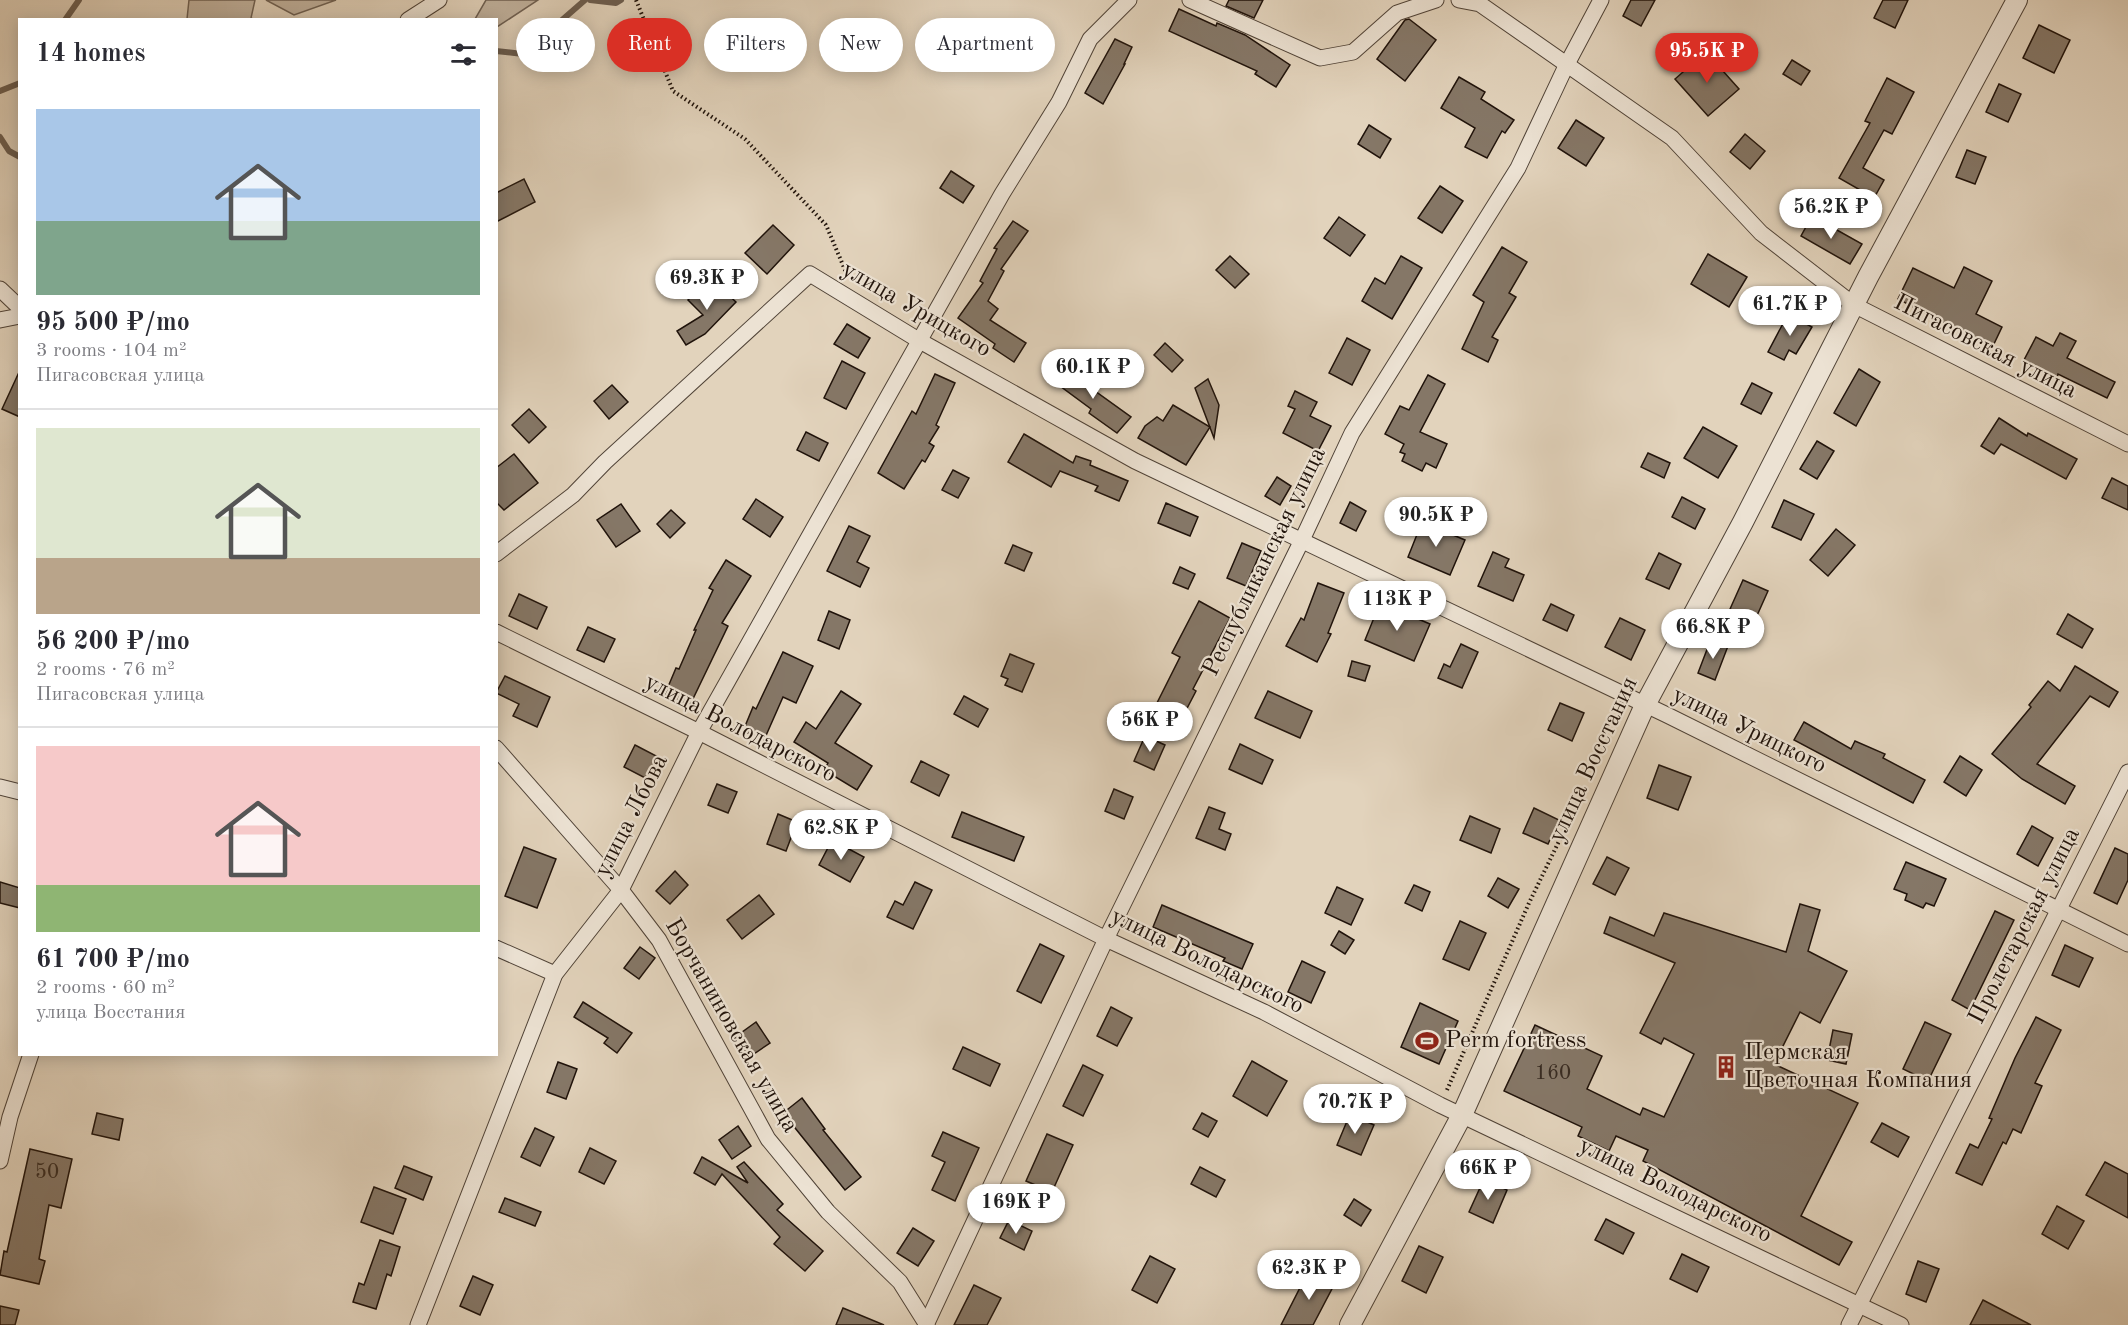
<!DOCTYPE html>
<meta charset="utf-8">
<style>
:root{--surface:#fff;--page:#f2f2f3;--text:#2b2b33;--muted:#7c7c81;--line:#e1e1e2;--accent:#d93025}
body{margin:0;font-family:"Old Standard TT",serif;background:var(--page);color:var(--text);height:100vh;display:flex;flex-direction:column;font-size:22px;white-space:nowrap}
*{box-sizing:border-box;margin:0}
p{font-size:20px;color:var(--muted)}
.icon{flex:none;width:33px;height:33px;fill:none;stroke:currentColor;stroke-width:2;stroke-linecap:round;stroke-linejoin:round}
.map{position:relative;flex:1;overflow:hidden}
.panel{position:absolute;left:18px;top:18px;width:480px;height:1038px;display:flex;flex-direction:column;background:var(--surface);border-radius:0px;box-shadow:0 3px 15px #0003}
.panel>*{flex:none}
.guide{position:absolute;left:516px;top:18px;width:570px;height:54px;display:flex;gap:12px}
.price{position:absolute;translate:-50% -51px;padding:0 14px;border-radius:21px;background:#fff;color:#222;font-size:20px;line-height:39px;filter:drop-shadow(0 2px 3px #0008)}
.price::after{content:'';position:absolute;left:50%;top:36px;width:18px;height:14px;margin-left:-9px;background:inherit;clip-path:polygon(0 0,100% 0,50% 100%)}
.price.active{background:var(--accent);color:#fff}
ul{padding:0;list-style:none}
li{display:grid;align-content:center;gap:12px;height:318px;padding:0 18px}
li+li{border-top:2px solid var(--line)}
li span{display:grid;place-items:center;height:186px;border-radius:0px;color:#555}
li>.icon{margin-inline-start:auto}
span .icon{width:108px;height:108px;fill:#fffc;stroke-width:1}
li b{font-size:26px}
h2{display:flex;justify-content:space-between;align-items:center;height:72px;padding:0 18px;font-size:26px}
.chip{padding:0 21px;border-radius:27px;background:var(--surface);box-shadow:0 3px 15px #0003;font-size:21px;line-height:54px}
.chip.active{background:var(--accent);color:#fff}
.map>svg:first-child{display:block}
</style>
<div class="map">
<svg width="2128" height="1325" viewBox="0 0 2128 1325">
<rect width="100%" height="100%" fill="#e2d3bc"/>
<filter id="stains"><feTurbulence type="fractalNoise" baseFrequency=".00333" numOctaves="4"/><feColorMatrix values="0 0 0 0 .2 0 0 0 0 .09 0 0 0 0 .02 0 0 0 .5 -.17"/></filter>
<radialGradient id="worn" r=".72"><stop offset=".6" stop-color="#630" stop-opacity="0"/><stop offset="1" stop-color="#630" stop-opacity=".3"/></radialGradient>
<g fill="#c1b29e" stroke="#706254" stroke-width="1.5">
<polygon points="189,0 255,0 251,18 253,19 187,19"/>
<polygon points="266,0 336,0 294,15"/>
<polygon points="486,0 538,0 497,27 496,20 475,19"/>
</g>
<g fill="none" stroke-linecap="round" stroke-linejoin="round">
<g stroke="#6d5f51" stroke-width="6">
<polyline points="590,0 616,3 621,0"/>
<polyline points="65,20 79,0"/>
<polyline points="496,51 523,54 585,0"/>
<polyline points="0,91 20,83"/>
<polyline points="0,137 9,151 20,157"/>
</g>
</g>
<g fill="#857767" stroke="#20130b" stroke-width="1.5">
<polygon points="1229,0 1263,0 1254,18 1226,6"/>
<polygon points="1631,0 1655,0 1641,26 1623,16"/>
<polygon points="1883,0 1908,0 1895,28 1874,18"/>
<polygon points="1179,9 1216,26 1217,23 1245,35 1290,65 1276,87 1255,74 1257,71 1169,31"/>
<polygon points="1409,19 1436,40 1405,81 1377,59 1405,20"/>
<polygon points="2039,25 2070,40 2054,73 2023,58"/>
<polygon points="1115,39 1132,47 1124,64 1125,64 1103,104 1085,93"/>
<polygon points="1706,52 1739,89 1708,116 1675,79"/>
<polygon points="1792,60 1810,71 1801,85 1783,74"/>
<polygon points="1459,77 1485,92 1481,99 1514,120 1505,133 1502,131 1487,158 1465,147 1475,128 1441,108"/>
<polygon points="1887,78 1914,92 1892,134 1884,130 1863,168 1884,180 1874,198 1839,178 1870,123 1865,121"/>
<polygon points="1999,84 2021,94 2008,122 1986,112"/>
<polygon points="1576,120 1604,138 1586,166 1558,148"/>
<polygon points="1369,125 1391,139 1380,158 1358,144"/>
<polygon points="1745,134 1765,151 1750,169 1730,152"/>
<polygon points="1967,150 1986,157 1975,184 1956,177"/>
<polygon points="951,171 974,186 963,203 940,188"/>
<polygon points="524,179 535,202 496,222 496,193"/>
<polygon points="1440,186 1463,201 1442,233 1418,218"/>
<polygon points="1812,216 1862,244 1850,264 1801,236"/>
<polygon points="1339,217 1365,235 1350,256 1324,238"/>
<polygon points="1013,221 1028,231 1001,269 1004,271 988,301 998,309 990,320 1026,343 1014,362 993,348 995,344 958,318 983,283 980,281 997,249 994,248"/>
<polygon points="773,225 794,245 767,274 745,253"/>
<polygon points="1502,247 1527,262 1509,293 1516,297 1492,337 1498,340 1488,362 1462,349 1484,302 1473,295"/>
<polygon points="1708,254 1747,277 1729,307 1691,284"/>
<polygon points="1230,256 1249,274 1235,288 1216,270"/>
<polygon points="1401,256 1422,268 1392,319 1362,301 1375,278 1385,284"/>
<polygon points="1964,267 1992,281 1976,314 2002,327 1992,348 1898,299 1913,268 1954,288"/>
<polygon points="710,278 736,302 705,334 686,345 677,331 703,315 688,300"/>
<polygon points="1788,314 1812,327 1796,354 1789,350 1784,360 1768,352"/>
<polygon points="847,324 870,338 858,358 834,344"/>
<polygon points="2060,333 2076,341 2067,358 2115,382 2107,398 2058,374 2057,378 2024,360 2036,337 2053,346"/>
<polygon points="1347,338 1370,350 1352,385 1329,373"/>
<polygon points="1165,343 1183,360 1172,372 1154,355"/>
<polygon points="842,361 865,373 846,409 824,398"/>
<polygon points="1069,365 1088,378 1084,383 1131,417 1117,433 1089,413 1091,409 1056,383"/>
<polygon points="1859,369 1880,382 1856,426 1834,413"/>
<polygon points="20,370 20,417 2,409"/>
<polygon points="935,374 955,383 936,425 939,427 929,443 934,446 925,462 922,460 904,489 878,473 912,411 916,414"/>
<polygon points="1428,375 1445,384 1420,432 1447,444 1436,468 1426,463 1422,471 1402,461 1405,454 1400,452 1404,444 1385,434 1400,406 1409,410"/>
<polygon points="1208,379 1219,405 1214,438 1195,388"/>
<polygon points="1752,383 1772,393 1761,414 1741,404"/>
<polygon points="612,385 628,402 609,419 594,401"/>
<polygon points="1295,391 1317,402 1310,416 1331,426 1318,451 1283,433 1295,409 1288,406"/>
<polygon points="1173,405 1210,427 1186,465 1138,438 1145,426 1157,417 1163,421"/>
<polygon points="529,409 546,427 529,443 512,425"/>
<polygon points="1999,418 2027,436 2028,433 2077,459 2066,479 2001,444 1994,454 1981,446"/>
<polygon points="1703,427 1737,446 1718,478 1684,458"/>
<polygon points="806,432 828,443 819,461 797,450"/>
<polygon points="1024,434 1073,463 1076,456 1091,461 1090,465 1128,481 1119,501 1095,491 1098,486 1060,471 1051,487 1008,462"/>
<polygon points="1817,441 1834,451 1817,479 1800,469"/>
<polygon points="1648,453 1670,463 1664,478 1641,467"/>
<polygon points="514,454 538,483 504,510 496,502 496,468"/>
<polygon points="953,470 969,478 958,498 942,490"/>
<polygon points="1277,477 1291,486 1280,505 1265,496"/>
<polygon points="2112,478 2128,486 2128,510 2102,498"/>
<polygon points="1682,497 1705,509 1695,529 1672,517"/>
<polygon points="756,499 783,517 770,537 743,519"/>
<polygon points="1784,500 1814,514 1801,540 1772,527"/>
<polygon points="1350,502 1366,511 1356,531 1340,523"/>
<polygon points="1166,503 1198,517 1190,536 1158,523"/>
<polygon points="621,504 640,531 616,547 597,520"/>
<polygon points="671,510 685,523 670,538 657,524"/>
<polygon points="1422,522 1465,540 1450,575 1408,557"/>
<polygon points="849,526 870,536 857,562 869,568 860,587 827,571"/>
<polygon points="1836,529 1855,545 1828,576 1810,560"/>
<polygon points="1242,543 1261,551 1246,586 1227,578"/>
<polygon points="1013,545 1032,553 1024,571 1005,563"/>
<polygon points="1493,552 1509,559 1505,567 1524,575 1513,601 1478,586"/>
<polygon points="1659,553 1681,564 1669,589 1646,579"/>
<polygon points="726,560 751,576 722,623 728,626 690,705 665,694 676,668 679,669 696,630 694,630 713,590 709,588"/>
<polygon points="1180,567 1195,574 1188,589 1173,583"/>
<polygon points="1743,580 1768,591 1755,620 1730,609"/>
<polygon points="1318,583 1344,593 1328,633 1331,634 1317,662 1286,646 1301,618 1304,620"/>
<polygon points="519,594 547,607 537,629 509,616"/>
<polygon points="1199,601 1230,618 1193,689 1196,691 1183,716 1157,703 1180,657 1172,653"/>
<polygon points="1380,603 1430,624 1414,661 1365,640"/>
<polygon points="1551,604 1574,615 1567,631 1543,620"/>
<polygon points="829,611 850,620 839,649 818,640"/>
<polygon points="2068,614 2093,629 2082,648 2057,634"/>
<polygon points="1620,618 1645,630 1631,660 1605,647"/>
<polygon points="588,627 615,639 604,662 577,650"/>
<polygon points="1711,639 1728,646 1715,680 1698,673"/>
<polygon points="1461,644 1478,652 1462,688 1438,678 1444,664 1450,667"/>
<polygon points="783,652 813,666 796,703 783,697 764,740 743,731 753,707 756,709"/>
<polygon points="1010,654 1034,664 1022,692 1005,685 1008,679 1001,676"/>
<polygon points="1352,661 1370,666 1365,681 1348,676"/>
<polygon points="2075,666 2118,692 2109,707 2090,696 2037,764 2075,786 2065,804 2022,779 1992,754 2031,707 2029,705 2048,681 2060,691"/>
<polygon points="505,676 550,697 537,727 513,716 519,704 496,693"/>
<polygon points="841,691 861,704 835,743 872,766 857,790 824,770 828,763 794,742 806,722 816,729"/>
<polygon points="1268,691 1312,711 1300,738 1255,718"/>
<polygon points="964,696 988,709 978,727 954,714"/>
<polygon points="1560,703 1584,713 1572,741 1548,730"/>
<polygon points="1804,722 1851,749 1855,741 1885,754 1883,758 1925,780 1913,803 1794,740"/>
<polygon points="1145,736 1165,745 1154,770 1134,761"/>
<polygon points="1240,744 1273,760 1262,784 1229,769"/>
<polygon points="635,745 662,759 651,781 624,767"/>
<polygon points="1960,756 1982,770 1966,796 1944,782"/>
<polygon points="921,761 949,775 939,796 911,782"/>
<polygon points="1659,765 1691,777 1678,810 1647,798"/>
<polygon points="717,784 737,792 728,813 708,805"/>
<polygon points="1114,789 1133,797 1124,819 1105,811"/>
<polygon points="1209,807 1225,813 1219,829 1231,834 1225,850 1196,838"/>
<polygon points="1534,808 1559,820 1548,844 1523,833"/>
<polygon points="962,812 1024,837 1014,861 952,837"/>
<polygon points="778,814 797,822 786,851 767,844"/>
<polygon points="1470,816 1500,829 1491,853 1460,840"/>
<polygon points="2032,826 2053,838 2038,866 2017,854"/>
<polygon points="832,840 864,857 850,882 819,865"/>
<polygon points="524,847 556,859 537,908 505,896"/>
<polygon points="2115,848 2128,854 2128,880 2117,904 2094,893"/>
<polygon points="1607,857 1629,868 1615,895 1593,884"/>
<polygon points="1906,862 1946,879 1934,906 1926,903 1923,908 1905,900 1907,894 1894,889"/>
<polygon points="675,871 688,885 670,904 656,891"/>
<polygon points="1498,878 1519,889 1508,908 1488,896"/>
<polygon points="0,882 20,888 20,908 0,903"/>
<polygon points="915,882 932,890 913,929 887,917 895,901 903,905"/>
<polygon points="1414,885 1430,892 1422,911 1405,903"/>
<polygon points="1337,887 1363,899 1351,925 1325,913"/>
<polygon points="759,895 774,914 742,939 727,920"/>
<polygon points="1800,904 1820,910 1808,951 1847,971 1820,1023 1800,1012 1774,1064 1858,1103 1801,1216 1852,1242 1839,1265 1643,1161 1648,1150 1616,1136 1609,1151 1578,1136 1582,1127 1504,1091 1535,1025 1602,1056 1587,1089 1640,1115 1643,1108 1664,1117 1694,1054 1664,1038 1661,1044 1640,1033 1675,963 1604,933 1610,917 1654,936 1664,913 1786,952"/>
<polygon points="1162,905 1253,944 1242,969 1223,961 1225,958 1153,927"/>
<polygon points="1995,911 2014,920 1970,1010 1952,1000"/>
<polygon points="1460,921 1486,933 1469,970 1443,959"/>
<polygon points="1339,931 1354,940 1345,954 1331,945"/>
<polygon points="1040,944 1064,956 1041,1003 1017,991"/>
<polygon points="2065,945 2093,958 2079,987 2052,975"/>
<polygon points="640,947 655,958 639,979 624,968"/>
<polygon points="1302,961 1325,972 1311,1003 1288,992"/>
<polygon points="583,1002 632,1033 617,1053 604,1043 608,1038 574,1017"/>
<polygon points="1420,1003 1458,1021 1439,1064 1401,1047"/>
<polygon points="1111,1007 1132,1018 1117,1046 1097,1036"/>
<polygon points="2036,1017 2061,1030 2035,1083 2042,1086 2021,1133 2013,1129 2006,1144 2003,1142 1982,1185 1956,1173 1970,1144 1978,1148 1992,1119 1989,1118 2015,1058"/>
<polygon points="756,1022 770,1043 748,1058 734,1038"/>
<polygon points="1925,1022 1951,1034 1928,1081 1903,1069"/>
<polygon points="1833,1030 1852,1034 1846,1064 1827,1060"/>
<polygon points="963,1047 1000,1064 990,1086 953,1069"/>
<polygon points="1252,1061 1287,1081 1267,1116 1233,1096"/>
<polygon points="558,1062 577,1069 566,1099 547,1092"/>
<polygon points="1083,1065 1103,1075 1083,1116 1063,1106"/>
<polygon points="802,1098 825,1129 823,1130 861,1177 845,1190 783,1113"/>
<polygon points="97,1113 123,1119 119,1140 92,1134"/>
<polygon points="1202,1113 1217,1121 1208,1137 1193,1129"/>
<polygon points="1350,1114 1374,1125 1361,1155 1337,1145"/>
<polygon points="1882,1123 1909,1137 1898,1157 1871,1142"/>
<polygon points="738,1126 751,1146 732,1159 719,1140"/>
<polygon points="535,1128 554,1137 540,1166 521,1157"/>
<polygon points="943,1132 979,1148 955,1201 932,1190 945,1162 932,1156"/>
<polygon points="1047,1134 1073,1145 1052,1192 1026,1181"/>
<polygon points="590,1148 616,1161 604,1184 579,1172"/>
<polygon points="30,1149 72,1159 61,1208 49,1205 39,1259 45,1261 39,1284 0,1275 4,1251 7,1252"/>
<polygon points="702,1157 748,1183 737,1167 744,1162 783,1204 777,1210 823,1251 805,1271 774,1244 780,1237 722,1174 715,1185 694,1173"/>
<polygon points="2105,1162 2128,1174 2128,1218 2086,1195"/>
<polygon points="404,1166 432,1177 423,1200 395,1188"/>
<polygon points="1200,1167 1225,1180 1216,1197 1191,1184"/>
<polygon points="1484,1179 1507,1190 1493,1223 1469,1212"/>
<polygon points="374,1187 406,1199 393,1234 361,1222"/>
<polygon points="505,1198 541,1212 535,1226 499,1212"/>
<polygon points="1354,1199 1371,1210 1361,1226 1344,1215"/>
<polygon points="2057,1206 2084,1221 2068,1249 2042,1234"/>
<polygon points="1606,1219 1634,1233 1623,1254 1595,1240"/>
<polygon points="1009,1220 1032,1231 1024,1250 1000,1238"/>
<polygon points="913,1228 934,1241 918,1266 897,1253"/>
<polygon points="380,1240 400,1247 391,1276 387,1274 376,1309 353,1302 359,1283 364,1285"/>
<polygon points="1419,1246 1443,1257 1426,1293 1402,1281"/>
<polygon points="1682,1254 1709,1267 1697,1292 1670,1279"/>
<polygon points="1150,1256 1175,1269 1157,1303 1132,1290"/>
<polygon points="1918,1261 1939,1269 1926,1302 1906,1294"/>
<polygon points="1309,1270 1335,1283 1313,1325 1281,1325"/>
<polygon points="473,1276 493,1285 480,1315 460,1306"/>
<polygon points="974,1285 1001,1298 987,1325 954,1325"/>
<polygon points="1983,1300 2031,1325 1970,1325"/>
<polygon points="0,1306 19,1310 15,1325 0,1325"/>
<polygon points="843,1308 884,1325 836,1325"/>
</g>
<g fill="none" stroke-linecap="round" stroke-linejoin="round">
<g stroke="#504337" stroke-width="17">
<g id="minor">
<polyline points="1190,0 1320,58 1353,52 1397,13 1436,0"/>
<polyline points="1459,0 1480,4 1672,138 1761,233 1854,305 2128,444"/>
<polyline points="408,20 439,0"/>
<polyline points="0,289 20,308"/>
<polyline points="0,320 20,316"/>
<polyline points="496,554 573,495 605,462 810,274 920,341 1135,461 1667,715 2128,944"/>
<polyline points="496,632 699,732 1106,939 1264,1012 1440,1105 1901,1325"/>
<polyline points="496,748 621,890 659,940 768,1139 828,1212 900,1282 927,1325"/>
<polyline points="0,787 20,792"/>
<polyline points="496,948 555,974"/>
<polyline points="0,1161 10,1117 31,1054"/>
<polyline points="418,1325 555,974 621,890 699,732 1002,194 1059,102 1090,39 1129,0"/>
<polyline points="926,1325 1106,939 1302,540 1352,433 1518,168 1566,66 1601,0"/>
<polyline points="1849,1325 2128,772"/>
</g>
</g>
<g stroke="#504337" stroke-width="22">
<polyline id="tertiary" points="1350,1325 1462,1115 1645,705 1743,522 1868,277 2017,0"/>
</g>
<g stroke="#20130b" stroke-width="4" stroke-dasharray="1.5 3" stroke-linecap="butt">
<polyline points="636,0 673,91 745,139 826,225 848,277"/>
<polyline points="1447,1090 1529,903 1579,800"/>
</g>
<use href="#minor" stroke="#ece2d3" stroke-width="15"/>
<use href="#tertiary" stroke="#ece2d3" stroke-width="20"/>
</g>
<defs>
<g id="stadium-bare" transform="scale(1.8)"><path d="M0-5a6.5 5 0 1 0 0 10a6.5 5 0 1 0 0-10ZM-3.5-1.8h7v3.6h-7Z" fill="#8f2418" stroke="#ece2d3" stroke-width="2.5" paint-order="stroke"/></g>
<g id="building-bare" transform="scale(1.8)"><path d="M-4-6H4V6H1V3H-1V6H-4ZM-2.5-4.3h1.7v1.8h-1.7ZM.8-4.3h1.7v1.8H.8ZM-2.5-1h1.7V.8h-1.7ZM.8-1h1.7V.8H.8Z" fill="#8f2418" stroke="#ece2d3" stroke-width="2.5" paint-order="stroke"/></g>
</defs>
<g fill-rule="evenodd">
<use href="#stadium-bare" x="1427" y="1041"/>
<use href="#building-bare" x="1726" y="1067"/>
</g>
<g text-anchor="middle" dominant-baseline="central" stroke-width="4.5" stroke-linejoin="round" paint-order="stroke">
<g font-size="21" fill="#392c22">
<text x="1553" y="1073">160</text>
<text x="47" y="1172">50</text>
</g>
<g font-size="24" fill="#20130b" stroke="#ece2d3">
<text transform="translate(916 310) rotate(30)">улица Урицкого</text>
<text transform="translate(1985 347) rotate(27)">Пигасовская улица</text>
<text transform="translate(1265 562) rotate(-64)">Республиканская улица</text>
<text transform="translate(740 729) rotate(27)">улица Володарского</text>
<text transform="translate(1749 731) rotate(26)">улица Урицкого</text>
<text transform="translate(1594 760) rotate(-65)">улица Восстания</text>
<text transform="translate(632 816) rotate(-63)">улица Лбова</text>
<text transform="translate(2025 926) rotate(-63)">Пролетарская улица</text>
<text transform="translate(1207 962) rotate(26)">улица Володарского</text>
<text transform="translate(731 1026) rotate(60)">Борчаниновская улица</text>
<text transform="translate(1675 1191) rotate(26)">улица Володарского</text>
</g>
<g font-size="24" fill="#20130b" stroke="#ece2d3" text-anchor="start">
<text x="1445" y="1041">Perm fortress</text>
<text x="1744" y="1053">Пермская<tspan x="1744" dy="28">Цветочная Компания</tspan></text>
</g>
</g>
<rect width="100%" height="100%" filter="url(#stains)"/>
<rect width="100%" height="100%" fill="url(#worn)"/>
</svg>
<b class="price active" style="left:1707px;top:84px">95.5K ₽</b>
<b class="price" style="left:1831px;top:240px">56.2K ₽</b>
<b class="price" style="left:707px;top:311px">69.3K ₽</b>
<b class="price" style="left:1790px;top:337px">61.7K ₽</b>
<b class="price" style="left:1093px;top:400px">60.1K ₽</b>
<b class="price" style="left:1436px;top:548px">90.5K ₽</b>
<b class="price" style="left:1397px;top:632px">113K ₽</b>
<b class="price" style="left:1713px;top:660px">66.8K ₽</b>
<b class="price" style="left:1150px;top:753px">56K ₽</b>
<b class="price" style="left:841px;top:861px">62.8K ₽</b>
<b class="price" style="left:1355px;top:1135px">70.7K ₽</b>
<b class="price" style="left:1488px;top:1201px">66K ₽</b>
<b class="price" style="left:1016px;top:1235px">169K ₽</b>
<b class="price" style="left:1309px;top:1301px">62.3K ₽</b>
<div class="guide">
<a class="chip">Buy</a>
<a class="chip active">Rent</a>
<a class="chip">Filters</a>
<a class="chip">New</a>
<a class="chip">Apartment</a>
</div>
<section class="panel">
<h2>14 homes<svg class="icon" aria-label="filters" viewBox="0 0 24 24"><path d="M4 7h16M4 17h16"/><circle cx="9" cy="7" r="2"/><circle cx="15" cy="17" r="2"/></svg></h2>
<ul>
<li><span style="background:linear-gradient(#a9c7e8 60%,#7fa58c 0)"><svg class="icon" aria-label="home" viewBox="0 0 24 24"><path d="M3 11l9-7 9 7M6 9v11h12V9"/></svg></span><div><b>95 500 ₽/mo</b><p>3 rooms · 104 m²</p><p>Пигасовская улица</p></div></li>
<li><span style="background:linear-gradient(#dfe7d0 70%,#b9a48a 0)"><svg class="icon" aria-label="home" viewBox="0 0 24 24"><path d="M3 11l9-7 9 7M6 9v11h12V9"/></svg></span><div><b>56 200 ₽/mo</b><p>2 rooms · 76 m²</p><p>Пигасовская улица</p></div></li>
<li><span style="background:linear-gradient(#f6c9c9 75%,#8fb573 0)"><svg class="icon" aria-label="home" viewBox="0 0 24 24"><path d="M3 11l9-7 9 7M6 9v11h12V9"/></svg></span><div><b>61 700 ₽/mo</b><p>2 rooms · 60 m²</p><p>улица Восстания</p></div></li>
</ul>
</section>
</div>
